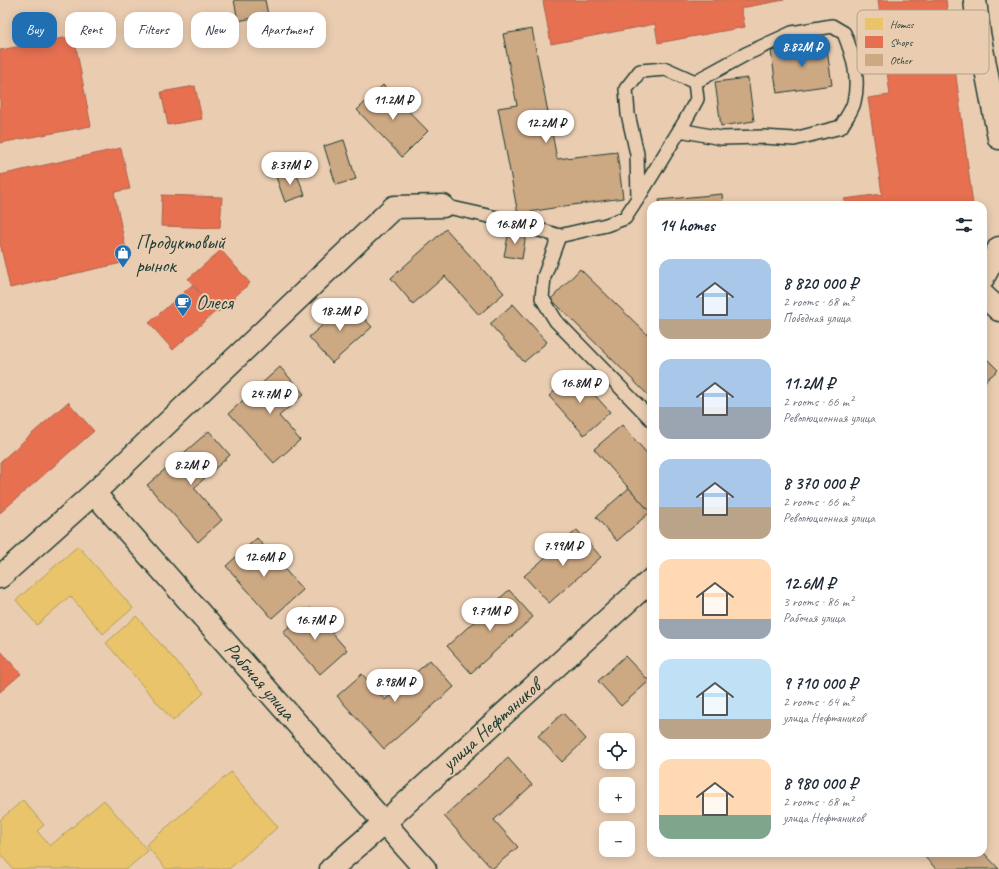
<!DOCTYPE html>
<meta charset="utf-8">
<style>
:root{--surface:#fff;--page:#f2f2f3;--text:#1f2937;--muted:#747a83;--accent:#1f6fb2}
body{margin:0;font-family:Caveat,sans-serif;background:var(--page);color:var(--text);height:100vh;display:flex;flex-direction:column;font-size:15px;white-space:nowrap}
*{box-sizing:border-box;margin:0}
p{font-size:13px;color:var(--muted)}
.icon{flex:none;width:22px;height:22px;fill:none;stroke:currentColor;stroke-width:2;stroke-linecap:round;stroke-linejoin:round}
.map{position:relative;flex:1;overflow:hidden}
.drawer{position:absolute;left:647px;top:201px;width:340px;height:656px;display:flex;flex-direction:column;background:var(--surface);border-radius:12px;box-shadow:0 2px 10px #0003}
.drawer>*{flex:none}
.guide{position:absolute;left:12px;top:12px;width:380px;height:36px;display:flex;gap:8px}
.fabs{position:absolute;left:599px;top:733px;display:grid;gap:8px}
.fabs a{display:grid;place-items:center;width:36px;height:36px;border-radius:8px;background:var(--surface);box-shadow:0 2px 10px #0003;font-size:20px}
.price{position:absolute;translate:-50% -34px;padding:0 9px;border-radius:14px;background:#fff;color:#222;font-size:13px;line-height:26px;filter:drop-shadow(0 1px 2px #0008)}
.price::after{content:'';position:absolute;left:50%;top:24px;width:12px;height:9px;margin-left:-6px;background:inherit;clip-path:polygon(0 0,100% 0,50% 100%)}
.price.on{background:var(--accent);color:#fff}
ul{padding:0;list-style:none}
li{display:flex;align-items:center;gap:12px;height:100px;padding:0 12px}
li span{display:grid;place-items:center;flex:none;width:112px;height:80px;border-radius:12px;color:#555}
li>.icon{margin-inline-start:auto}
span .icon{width:48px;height:48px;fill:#fffc;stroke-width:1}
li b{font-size:17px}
h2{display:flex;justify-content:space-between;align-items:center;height:48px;padding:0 12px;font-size:17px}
.chip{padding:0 14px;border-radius:12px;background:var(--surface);box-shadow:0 2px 10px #0003;font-size:14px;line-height:36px}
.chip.on{background:var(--accent);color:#fff}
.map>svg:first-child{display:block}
</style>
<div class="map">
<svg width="999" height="869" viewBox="0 0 999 869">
<rect width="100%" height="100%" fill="#eacdb1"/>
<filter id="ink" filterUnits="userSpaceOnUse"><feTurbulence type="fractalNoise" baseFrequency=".025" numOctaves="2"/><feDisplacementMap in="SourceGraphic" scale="8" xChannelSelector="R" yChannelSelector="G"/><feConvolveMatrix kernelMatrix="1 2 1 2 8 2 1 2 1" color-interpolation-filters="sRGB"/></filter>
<g filter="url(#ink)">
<g fill="#e9c46a" stroke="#ac9c5a">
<polygon points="78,546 133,608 103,634 70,596 37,625 16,600"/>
<polygon points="136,616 204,693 173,721 106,643"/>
<polygon points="231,772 278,827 229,869 166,869 146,845"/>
<polygon points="23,800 44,825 37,831 50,846 104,800 148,851 127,869 13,869 0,854 0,820"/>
</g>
<g fill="#e76f51" stroke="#ab6048">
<polygon points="547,0 784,0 741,8 745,27 658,43 655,24 551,44 543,1"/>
<polygon points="878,0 946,0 973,205 845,205 844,199 882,194 868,98 890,95"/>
<polygon points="74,36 91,126 0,143 0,50"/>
<polygon points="195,86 202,119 168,125 161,92"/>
<polygon points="121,148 130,189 114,192 127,254 121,255 122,263 10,288 0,243 0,175"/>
<polygon points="162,195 222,197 220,228 161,226"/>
<polygon points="221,250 250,283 218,312 188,279"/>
<polygon points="192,285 216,311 173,350 149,323"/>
<polygon points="68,402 94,431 0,513 0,462"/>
<polygon points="0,650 21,674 0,692"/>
</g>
<g fill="#cca883" stroke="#1f3d34">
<polygon points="234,0 265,0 268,15 238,21"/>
<polygon points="532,29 557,159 617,152 623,198 565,206 518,214 498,108 517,105 503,34"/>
<polygon points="826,43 832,85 777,93 771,51"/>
<polygon points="748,78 754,121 721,126 715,82"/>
<polygon points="383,85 428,131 402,157 357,110"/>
<polygon points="344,140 356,179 336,185 324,146"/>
<polygon points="295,170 305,195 285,202 276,177"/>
<polygon points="722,194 723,205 660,205 659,200"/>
<polygon points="446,229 504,293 479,315 445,276 413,304 391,278"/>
<polygon points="509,231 526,234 522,259 504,256"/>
<polygon points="580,269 651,338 651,398 551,299"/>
<polygon points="349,302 372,327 332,363 309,337"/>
<polygon points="513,304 547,342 524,362 490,324"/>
<polygon points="983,355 998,370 983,383"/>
<polygon points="280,367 304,394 279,416 300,440 274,463 229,413"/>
<polygon points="575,373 610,412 584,435 549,396"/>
<polygon points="622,425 651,458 651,511 650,512 594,449"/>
<polygon points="209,431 230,455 194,488 222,520 198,542 147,485"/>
<polygon points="629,488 650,512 617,541 596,517"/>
<polygon points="577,530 601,557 549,603 524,576"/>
<polygon points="257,538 303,590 272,618 226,566"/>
<polygon points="509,590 533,617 471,673 447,646"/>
<polygon points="310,608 347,650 320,674 283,632"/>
<polygon points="625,656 649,681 621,706 598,681"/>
<polygon points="430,660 454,687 384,749 337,696 362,674 385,700"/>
<polygon points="563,713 586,739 562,762 538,736"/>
<polygon points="508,758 532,785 494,820 518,847 492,869 444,816"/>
<polygon points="983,852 999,869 936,869 921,853 983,853"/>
</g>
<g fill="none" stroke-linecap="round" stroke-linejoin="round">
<g stroke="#1f3d34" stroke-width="16">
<g id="service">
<path d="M680,130L721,138L763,137L794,139L841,127C845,119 852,111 854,102C860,78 853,55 844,33L832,26L792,33L746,54L695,82"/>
<polyline points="443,206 511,221 559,236 606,225 625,218 638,198 637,154 628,114 626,89 640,71 666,69 695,82 697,99 684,123 638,198"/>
<polyline points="559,236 544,277 542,298 556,321 651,419"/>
</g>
</g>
<g stroke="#1f3d34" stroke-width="25">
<g id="minor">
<polyline points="975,0 979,33 999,138"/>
<polyline points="983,278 999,248"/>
<polyline points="983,295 999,310"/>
<polyline points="94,493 394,207 443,206"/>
<polyline points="331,869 384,823 651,580"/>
</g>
</g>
<g stroke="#1f3d34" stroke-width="25">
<polyline id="primary" points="0,577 94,493 425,869"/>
</g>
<use href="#service" stroke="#eacdb1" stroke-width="13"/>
<use href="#minor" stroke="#eacdb1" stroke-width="22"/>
<use href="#primary" stroke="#eacdb1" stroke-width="22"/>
</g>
</g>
<defs>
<g id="shop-pin" transform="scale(0.9)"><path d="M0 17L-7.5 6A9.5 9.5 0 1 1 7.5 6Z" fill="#1f6fb2" stroke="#eacdb1"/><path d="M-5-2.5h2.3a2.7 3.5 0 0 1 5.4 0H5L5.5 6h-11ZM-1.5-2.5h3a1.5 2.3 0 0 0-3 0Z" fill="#fff"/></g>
<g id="cafe-pin" transform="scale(0.9)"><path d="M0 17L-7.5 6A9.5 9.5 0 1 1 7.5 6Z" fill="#1f6fb2" stroke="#eacdb1"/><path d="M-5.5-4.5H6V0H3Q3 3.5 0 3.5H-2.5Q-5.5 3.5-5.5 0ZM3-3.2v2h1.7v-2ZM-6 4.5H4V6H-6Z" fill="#fff"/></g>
</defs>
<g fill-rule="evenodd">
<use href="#shop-pin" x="123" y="253"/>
<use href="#cafe-pin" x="183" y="302"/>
</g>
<g text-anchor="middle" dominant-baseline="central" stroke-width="4" stroke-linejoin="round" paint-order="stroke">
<g font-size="20" fill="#1f3d34" stroke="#eacdb1" text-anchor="start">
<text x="136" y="242">Продуктовый<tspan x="136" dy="23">рынок</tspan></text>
<text x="196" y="302">Олеся</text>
</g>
<g font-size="20" fill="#1f3d34" stroke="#eacdb1">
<text transform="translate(260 681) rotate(49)">Рабочая улица</text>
<text transform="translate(491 725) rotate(-42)">улица Нефтяников</text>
</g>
</g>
<rect x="857" y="10" width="132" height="64" rx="6" fill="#eacdb1" stroke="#ada28c" stroke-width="1"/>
<rect x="865" y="18" width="18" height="12" fill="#e9c46a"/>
<rect x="865" y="36" width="18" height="12" fill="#e76f51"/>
<rect x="865" y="54" width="18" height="12" fill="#cca883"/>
<g font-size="11" fill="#1f3d34">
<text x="890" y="28">Homes</text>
<text x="890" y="46">Shops</text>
<text x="890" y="64">Other</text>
</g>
</svg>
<div class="fabs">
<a><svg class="icon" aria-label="locate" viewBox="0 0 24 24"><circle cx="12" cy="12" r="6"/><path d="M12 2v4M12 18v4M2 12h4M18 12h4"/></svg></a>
<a>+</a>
<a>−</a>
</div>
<b class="price on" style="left:802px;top:68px">8.82M ₽</b>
<b class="price" style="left:393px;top:121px">11.2M ₽</b>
<b class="price" style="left:546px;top:144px">12.2M ₽</b>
<b class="price" style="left:290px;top:186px">8.37M ₽</b>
<b class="price" style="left:515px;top:245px">16.8M ₽</b>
<b class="price" style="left:340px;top:332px">18.2M ₽</b>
<b class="price" style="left:580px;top:404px">16.8M ₽</b>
<b class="price" style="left:270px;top:415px">24.7M ₽</b>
<b class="price" style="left:191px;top:486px">8.2M ₽</b>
<b class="price" style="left:563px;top:567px">7.99M ₽</b>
<b class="price" style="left:264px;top:578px">12.6M ₽</b>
<b class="price" style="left:490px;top:632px">9.71M ₽</b>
<b class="price" style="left:315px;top:641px">16.7M ₽</b>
<b class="price" style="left:395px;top:703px">8.98M ₽</b>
<div class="guide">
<a class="chip on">Buy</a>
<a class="chip">Rent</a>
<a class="chip">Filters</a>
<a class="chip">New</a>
<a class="chip">Apartment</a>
</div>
<section class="drawer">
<h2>14 homes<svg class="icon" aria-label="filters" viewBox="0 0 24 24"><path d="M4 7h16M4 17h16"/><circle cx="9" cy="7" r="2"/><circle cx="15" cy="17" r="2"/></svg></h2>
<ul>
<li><span style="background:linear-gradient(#a9c7e8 75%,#b9a48a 0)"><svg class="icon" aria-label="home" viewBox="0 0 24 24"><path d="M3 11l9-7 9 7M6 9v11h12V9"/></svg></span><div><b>8 820 000 ₽</b><p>2 rooms · 68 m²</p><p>Победная улица</p></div></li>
<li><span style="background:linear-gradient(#a9c7e8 60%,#9aa5b1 0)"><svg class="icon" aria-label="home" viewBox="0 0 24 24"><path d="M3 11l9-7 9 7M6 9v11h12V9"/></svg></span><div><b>11.2M ₽</b><p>2 rooms · 66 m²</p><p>Революционная улица</p></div></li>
<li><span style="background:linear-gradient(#a9c7e8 60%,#b9a48a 0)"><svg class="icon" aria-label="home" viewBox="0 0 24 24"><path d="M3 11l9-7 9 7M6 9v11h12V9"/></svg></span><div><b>8 370 000 ₽</b><p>2 rooms · 66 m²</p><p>Революционная улица</p></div></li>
<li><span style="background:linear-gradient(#ffd9b3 75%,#9aa5b1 0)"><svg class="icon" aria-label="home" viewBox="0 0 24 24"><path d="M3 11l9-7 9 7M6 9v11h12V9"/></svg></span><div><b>12.6M ₽</b><p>3 rooms · 86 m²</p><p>Рабочая улица</p></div></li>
<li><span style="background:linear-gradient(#bfe0f5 75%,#b9a48a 0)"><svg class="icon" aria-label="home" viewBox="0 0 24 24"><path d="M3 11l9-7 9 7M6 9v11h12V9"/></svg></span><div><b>9 710 000 ₽</b><p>2 rooms · 64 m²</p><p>улица Нефтяников</p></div></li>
<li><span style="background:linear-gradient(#ffd9b3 70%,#7fa58c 0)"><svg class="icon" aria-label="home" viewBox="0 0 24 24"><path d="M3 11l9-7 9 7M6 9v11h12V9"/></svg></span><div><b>8 980 000 ₽</b><p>2 rooms · 68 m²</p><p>улица Нефтяников</p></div></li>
</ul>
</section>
</div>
